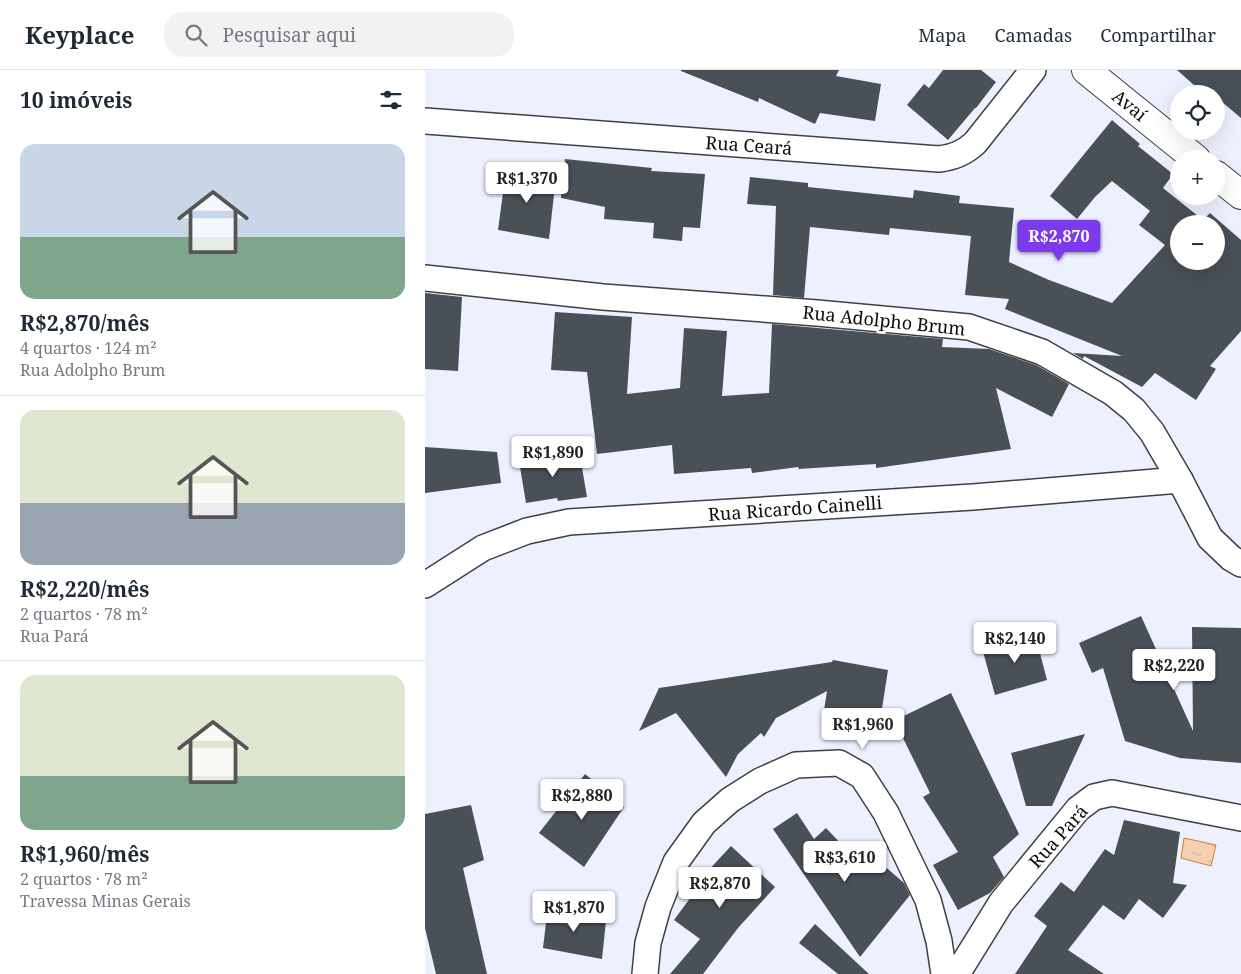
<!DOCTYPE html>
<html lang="pt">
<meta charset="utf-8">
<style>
:root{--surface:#fff;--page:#f2f2f3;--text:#1f2937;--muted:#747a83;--line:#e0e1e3;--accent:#7c3aed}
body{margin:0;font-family:"Noto Serif",serif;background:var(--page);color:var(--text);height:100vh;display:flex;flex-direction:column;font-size:19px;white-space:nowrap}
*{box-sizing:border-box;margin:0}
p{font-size:16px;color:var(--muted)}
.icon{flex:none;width:28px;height:28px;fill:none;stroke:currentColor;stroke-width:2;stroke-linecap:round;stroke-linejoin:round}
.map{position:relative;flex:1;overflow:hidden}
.drawer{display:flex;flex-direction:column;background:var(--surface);width:425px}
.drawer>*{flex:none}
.controls{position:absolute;left:745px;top:15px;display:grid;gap:10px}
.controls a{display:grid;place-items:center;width:55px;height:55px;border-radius:50%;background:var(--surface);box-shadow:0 5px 20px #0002;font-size:25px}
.price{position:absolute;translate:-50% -42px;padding:0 11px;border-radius:5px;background:#fff;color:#222;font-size:16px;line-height:32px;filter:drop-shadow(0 1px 2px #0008)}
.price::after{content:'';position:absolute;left:50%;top:30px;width:15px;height:11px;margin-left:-8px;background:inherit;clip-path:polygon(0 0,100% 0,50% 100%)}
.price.on{background:var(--accent);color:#fff}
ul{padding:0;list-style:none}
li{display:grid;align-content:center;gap:10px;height:265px;padding:0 20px}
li+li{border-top:1px solid var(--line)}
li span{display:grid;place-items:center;height:155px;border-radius:15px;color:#555}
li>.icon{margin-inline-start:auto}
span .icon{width:90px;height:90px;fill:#fffc;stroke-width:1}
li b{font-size:21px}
h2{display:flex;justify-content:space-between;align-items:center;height:60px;padding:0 20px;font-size:21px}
header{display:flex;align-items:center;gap:30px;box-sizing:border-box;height:70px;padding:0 25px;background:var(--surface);border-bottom:1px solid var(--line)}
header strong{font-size:24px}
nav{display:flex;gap:28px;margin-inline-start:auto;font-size:18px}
.search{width:350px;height:45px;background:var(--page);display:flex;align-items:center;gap:12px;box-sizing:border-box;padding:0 18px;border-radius:20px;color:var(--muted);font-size:19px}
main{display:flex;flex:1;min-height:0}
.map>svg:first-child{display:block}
</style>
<header>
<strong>Keyplace</strong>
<div class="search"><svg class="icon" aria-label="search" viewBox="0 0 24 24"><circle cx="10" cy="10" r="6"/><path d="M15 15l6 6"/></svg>Pesquisar aqui</div>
<nav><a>Mapa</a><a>Camadas</a><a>Compartilhar</a></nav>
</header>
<main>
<section class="drawer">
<h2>10 imóveis<svg class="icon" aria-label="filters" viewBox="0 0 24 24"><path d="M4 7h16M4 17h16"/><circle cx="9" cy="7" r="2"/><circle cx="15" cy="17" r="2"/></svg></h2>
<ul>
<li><span style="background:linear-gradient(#c9d6e8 60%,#7fa58c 0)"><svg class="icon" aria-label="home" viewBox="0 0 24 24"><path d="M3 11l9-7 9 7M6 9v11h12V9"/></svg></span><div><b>R$2,870/mês</b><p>4 quartos · 124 m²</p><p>Rua Adolpho Brum</p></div></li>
<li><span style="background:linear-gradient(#dfe7d0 60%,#9aa5b1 0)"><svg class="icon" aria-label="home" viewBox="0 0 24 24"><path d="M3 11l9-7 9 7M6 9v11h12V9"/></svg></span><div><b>R$2,220/mês</b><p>2 quartos · 78 m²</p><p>Rua Pará</p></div></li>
<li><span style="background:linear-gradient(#dfe7d0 65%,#7fa58c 0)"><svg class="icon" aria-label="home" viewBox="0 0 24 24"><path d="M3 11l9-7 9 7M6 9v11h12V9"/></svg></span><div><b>R$1,960/mês</b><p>2 quartos · 78 m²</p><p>Travessa Minas Gerais</p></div></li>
</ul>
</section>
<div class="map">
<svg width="816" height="904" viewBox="0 0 816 904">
<defs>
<pattern id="water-ripples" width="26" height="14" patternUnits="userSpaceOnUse" patternTransform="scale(1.25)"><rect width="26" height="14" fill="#f6d0b2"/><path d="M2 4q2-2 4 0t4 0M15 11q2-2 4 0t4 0" fill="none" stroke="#d2b198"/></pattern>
</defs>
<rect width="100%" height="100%" fill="#edf0ff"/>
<polygon fill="url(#water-ripples)" stroke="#cd7e39" points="759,768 791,775 786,796 756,788"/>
<g fill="#495056" fill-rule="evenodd">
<polygon points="256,0 414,0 411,6 456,14 450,51 395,43 390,54 334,28 333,32 256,1"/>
<polygon points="518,0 556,0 571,12 551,38 550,38 523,70 482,35 499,14 504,18"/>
<polygon points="752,0 816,0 816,48 791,27 791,24 779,24"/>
<path d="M687,50L715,74L713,76L748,104L738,118L778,150L785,143L816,170V261L785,296L791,299L771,330L730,303L717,317L659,286L658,289L648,283L697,286L580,239L584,229L540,225L546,166L465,158L464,165L385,157L379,228L348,225L351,136L322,134L325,107L383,113V117L488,128L489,120L535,126L534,133L589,138L584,192L624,210L687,233L740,175L714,155L725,141L687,111L670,127L652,149L625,126ZM754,154H791V191H754Z"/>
<polygon points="140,89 227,98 226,101 280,104 275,158 258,157 257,171 228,168 229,153 179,149 180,137 136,128"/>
<polygon points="81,100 131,107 124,169 73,160"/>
<polygon points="0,223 37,227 33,301 0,299"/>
<polygon points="130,242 207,247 202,324 255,318 259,258 302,261 297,326 344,323 347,254 518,269 517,277 564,279 611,295 644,314 627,347 571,318 586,379 451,398 451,394 374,399 373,397 327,403 326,398 249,404 247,375 172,384 162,302 126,300"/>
<polygon points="0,377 72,382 76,413 0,423"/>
<polygon points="154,380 162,427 133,431 132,428 101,433 94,391"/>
<polygon points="716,546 768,661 767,557 816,558 816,693 755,688 700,671 678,598 667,603 654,573"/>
<polygon points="610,564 622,610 570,625 557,578"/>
<polygon points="408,590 463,600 454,658 526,623 594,764 568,787 579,807 565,823 533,840 508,795 533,782 498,727 505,723 477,666 397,653 402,621 351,648 339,667 336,663 313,684 301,707 251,643 214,661 234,618 407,592"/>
<polygon points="660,664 627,736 601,736 586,683"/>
<polygon points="160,704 199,737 159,797 114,763"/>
<polygon points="46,735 59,790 38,798 62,904 11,904 0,858 0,744"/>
<polygon points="372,743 389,769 401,758 438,797 448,786 479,813 485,825 435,887 348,759"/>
<polygon points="699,750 755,762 748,813 762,815 738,848 714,829 699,850 678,835 643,880 679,904 590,904 622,856 609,846 636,812 649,822 680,779 689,785"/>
<polygon points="306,776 350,817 313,858 278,904 245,904 275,869 249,850 282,805 280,804"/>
<polygon points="123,836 181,851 177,889 118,878"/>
<polygon points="390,854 444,904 413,904 374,873"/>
</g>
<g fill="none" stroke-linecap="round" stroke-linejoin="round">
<g stroke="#404040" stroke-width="28">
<g id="minor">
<path d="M0,51L514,89C529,87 539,83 550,73L608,0"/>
<polyline points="0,208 178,227 392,243 544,257 617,282 688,323 709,340 727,362 755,410 785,468 806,488 816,494"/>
<polyline points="0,515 58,478 102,461 144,452 548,427 755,410"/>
<polyline points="220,904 223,873 233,837 251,792 279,753 305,730 335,711 371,695 414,693 437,706 461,743 503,830 514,871 519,904"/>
<polyline points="532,904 576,833 653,739 669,727 687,723 816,748"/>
</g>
</g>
<g stroke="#404040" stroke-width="30">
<g id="tertiary">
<polyline points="661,0 771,89"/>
<polyline points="791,105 816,125"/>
</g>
</g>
<use href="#minor" stroke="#fff" stroke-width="25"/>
<use href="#tertiary" stroke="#fff" stroke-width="28"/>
</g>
<g text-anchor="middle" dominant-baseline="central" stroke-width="5" stroke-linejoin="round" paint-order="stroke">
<g font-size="18" fill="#0d0d0d" stroke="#fff">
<text transform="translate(705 35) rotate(39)">Avaí</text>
<text transform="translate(324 75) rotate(4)">Rua Ceará</text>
<text transform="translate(459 250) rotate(6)">Rua Adolpho Brum</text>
<text transform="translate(370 438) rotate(-4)">Rua Ricardo Cainelli</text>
<text transform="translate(633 766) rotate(-48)">Rua Pará</text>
</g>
</g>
</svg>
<div class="controls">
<a><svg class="icon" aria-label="locate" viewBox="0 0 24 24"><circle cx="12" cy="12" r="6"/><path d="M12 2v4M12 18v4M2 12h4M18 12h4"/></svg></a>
<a>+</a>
<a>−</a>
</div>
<b class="price" style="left:102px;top:134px">R$1,370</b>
<b class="price on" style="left:634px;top:192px">R$2,870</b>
<b class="price" style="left:128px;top:408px">R$1,890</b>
<b class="price" style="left:590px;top:594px">R$2,140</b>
<b class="price" style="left:749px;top:621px">R$2,220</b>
<b class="price" style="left:438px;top:680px">R$1,960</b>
<b class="price" style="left:157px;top:751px">R$2,880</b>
<b class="price" style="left:420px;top:813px">R$3,610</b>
<b class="price" style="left:295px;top:839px">R$2,870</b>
<b class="price" style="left:149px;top:863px">R$1,870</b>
</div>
</main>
